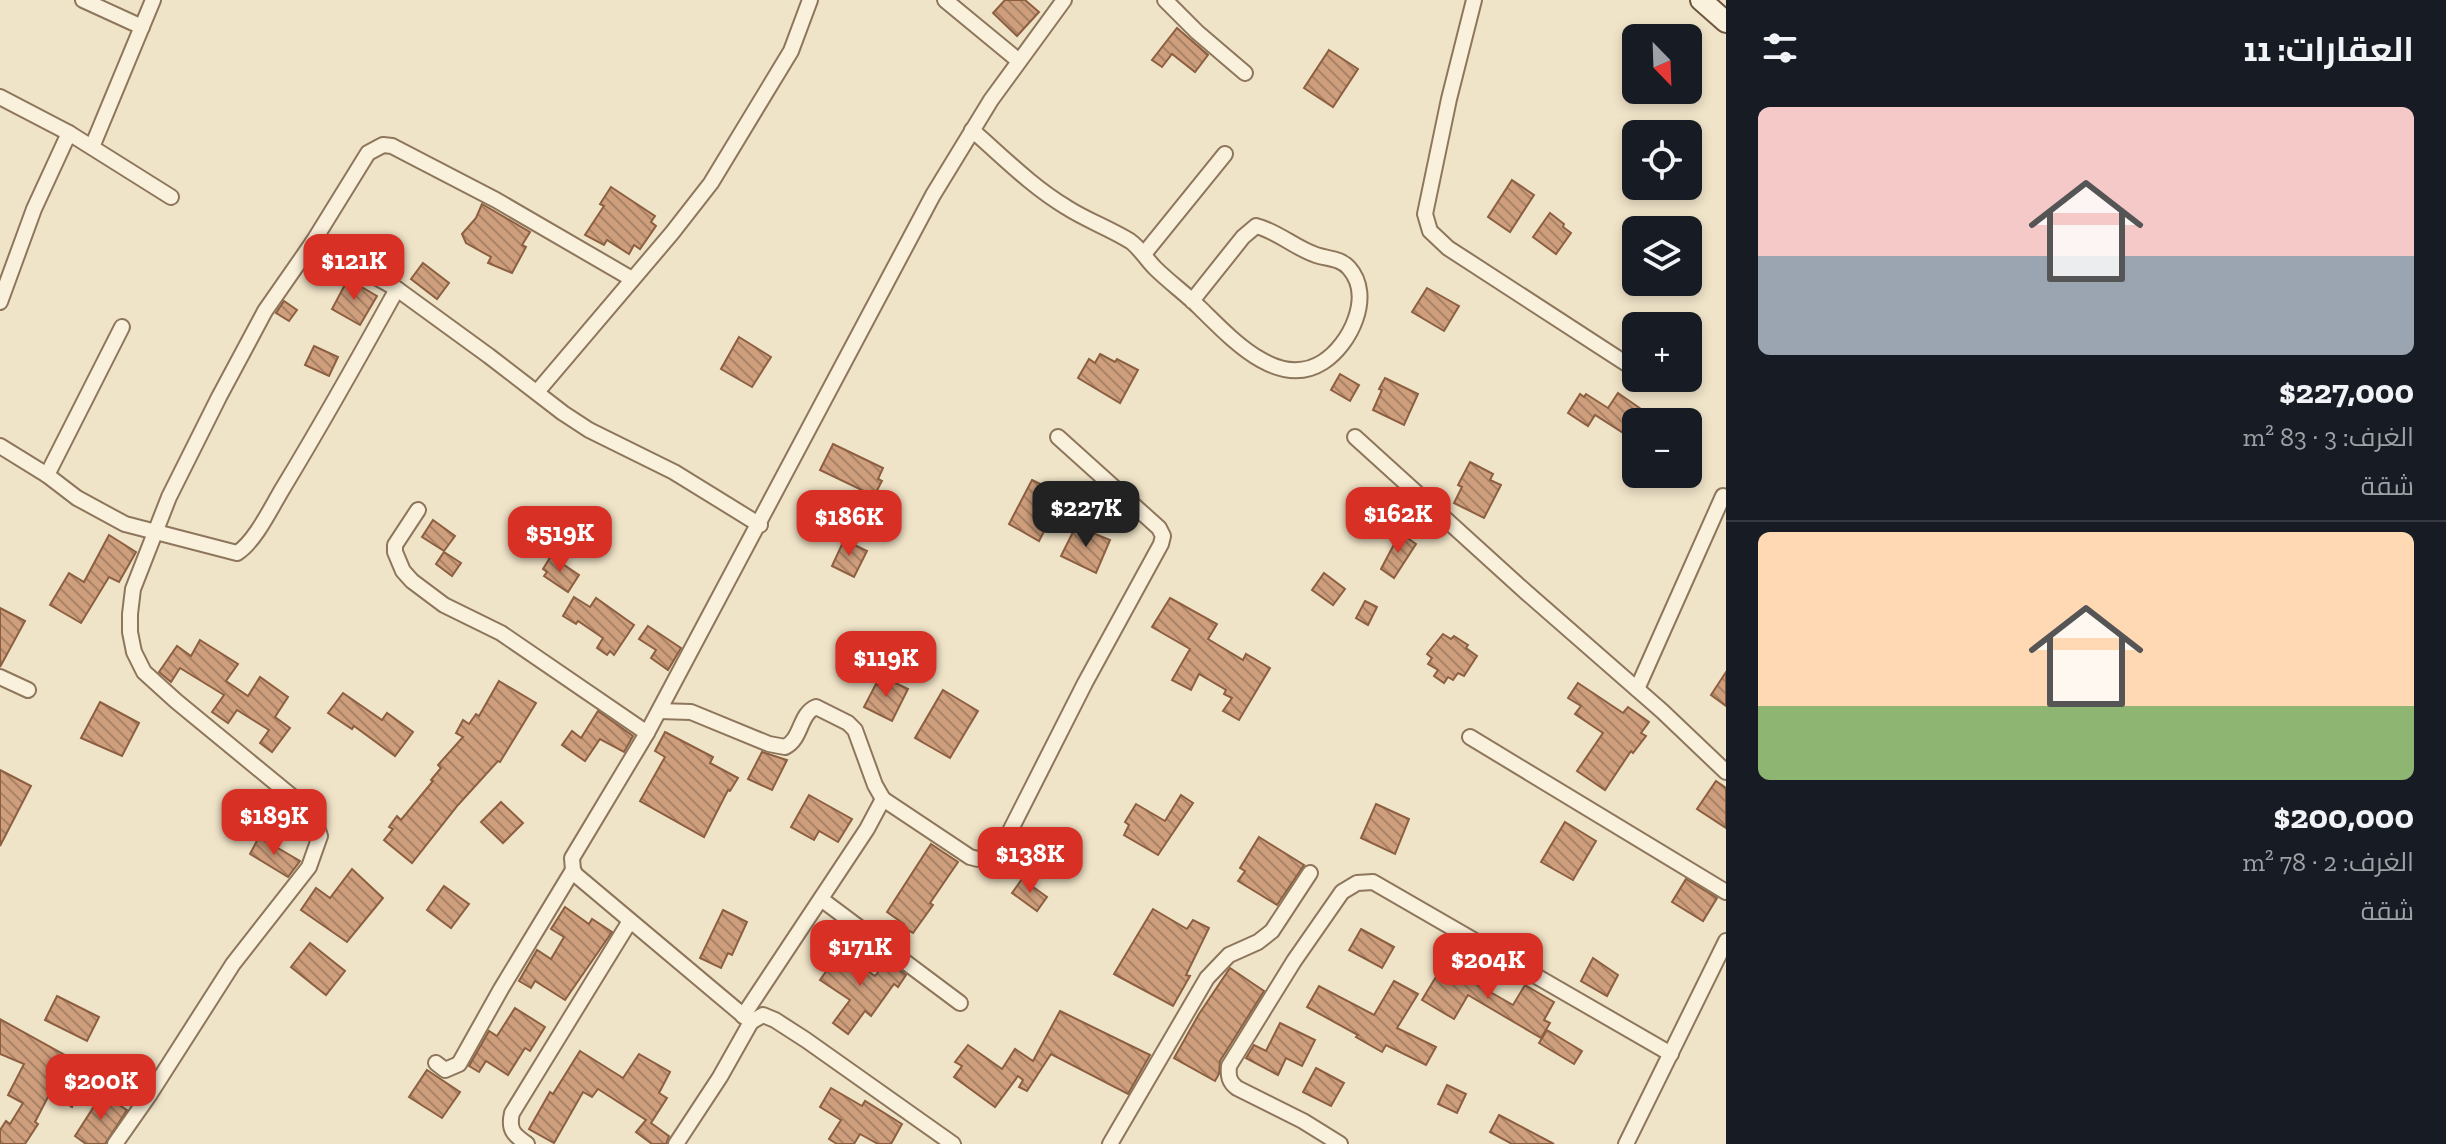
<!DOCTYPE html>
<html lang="ar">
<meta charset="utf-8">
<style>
:root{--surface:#171b24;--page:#242831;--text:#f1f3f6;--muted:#9ea1a6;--line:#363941;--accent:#d93025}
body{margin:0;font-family:"Zilla Slab",Cairo,serif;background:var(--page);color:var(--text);direction:rtl;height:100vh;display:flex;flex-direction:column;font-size:30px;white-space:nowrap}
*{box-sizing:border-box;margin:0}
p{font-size:26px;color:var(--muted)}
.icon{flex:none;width:44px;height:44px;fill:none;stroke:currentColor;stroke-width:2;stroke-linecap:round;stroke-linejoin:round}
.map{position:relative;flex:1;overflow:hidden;direction:ltr}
.panel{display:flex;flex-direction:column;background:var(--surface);width:720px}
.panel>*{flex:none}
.needle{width:52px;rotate:157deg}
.controls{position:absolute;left:1622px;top:24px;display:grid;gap:16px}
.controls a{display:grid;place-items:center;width:80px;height:80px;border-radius:12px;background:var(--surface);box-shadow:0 4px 12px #0003;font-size:40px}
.price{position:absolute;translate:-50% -68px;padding:0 18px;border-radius:16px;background:var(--accent);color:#fff;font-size:26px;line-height:52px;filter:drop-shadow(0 2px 4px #0008)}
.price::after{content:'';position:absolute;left:50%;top:48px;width:24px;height:18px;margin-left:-12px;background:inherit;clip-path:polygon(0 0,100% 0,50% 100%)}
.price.on{background:#222;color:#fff}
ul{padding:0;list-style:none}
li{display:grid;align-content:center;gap:16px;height:424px;padding:0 32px}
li+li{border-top:2px solid var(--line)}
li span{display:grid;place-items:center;height:248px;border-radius:12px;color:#555}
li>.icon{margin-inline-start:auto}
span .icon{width:144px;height:144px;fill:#fffc;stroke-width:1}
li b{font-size:34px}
h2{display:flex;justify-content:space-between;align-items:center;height:96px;padding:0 32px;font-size:34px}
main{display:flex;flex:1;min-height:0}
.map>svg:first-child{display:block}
</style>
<main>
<section class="panel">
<h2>العقارات: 11<svg class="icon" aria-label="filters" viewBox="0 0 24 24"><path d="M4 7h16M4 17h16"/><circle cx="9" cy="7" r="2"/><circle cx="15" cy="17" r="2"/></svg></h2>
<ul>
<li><span style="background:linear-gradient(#f6c9c9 60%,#9aa5b1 0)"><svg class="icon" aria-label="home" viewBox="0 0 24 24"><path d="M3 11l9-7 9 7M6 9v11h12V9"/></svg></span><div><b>$227,000</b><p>الغرف: 3 · 83 m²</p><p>شقة</p></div></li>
<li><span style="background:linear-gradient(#ffd9b3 70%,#8fb573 0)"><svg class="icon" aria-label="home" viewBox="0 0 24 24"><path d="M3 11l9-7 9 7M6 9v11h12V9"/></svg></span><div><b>$200,000</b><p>الغرف: 2 · 78 m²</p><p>شقة</p></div></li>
</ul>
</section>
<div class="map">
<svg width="1726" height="1144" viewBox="0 0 1726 1144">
<defs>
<pattern id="building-back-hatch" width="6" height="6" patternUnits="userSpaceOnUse" patternTransform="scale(2)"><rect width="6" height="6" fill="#cf9f7d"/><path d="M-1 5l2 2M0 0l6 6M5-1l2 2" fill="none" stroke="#a98266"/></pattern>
</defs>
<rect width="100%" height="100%" fill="#f0e4c8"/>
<g fill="url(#building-back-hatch)" stroke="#8d5f41" stroke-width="2">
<polygon points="1005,0 1025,0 1039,12 1017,36 993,13"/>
<polygon points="1177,28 1208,55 1195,72 1172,54 1162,67 1152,60"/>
<polygon points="1329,50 1358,69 1333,107 1304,88"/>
<polygon points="1512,180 1534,195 1510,232 1488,217"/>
<polygon points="611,187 655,216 651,222 656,226 640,249 634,245 629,254 607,240 604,245 585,235 604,206 600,204"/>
<polygon points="482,204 530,232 522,245 526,247 512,273 488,263 491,257 466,243 462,234 476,218"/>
<polygon points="1550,213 1564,224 1563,227 1571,233 1556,254 1533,237"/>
<polygon points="423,263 449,283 437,299 411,279"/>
<polygon points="348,279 377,296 360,325 332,309"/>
<polygon points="1427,288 1459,306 1444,331 1412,312"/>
<polygon points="284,301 297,310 289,321 276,313"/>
<polygon points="739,337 771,357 752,387 721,369"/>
<polygon points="314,346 338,357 329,376 305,365"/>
<polygon points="1100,354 1115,362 1117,359 1138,370 1120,403 1078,378 1089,359 1095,363"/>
<polygon points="1340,374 1359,385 1350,401 1331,390"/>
<polygon points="1385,378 1418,394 1404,425 1373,410 1382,390 1379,389"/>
<polygon points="1618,393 1641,409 1625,434 1595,415 1588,426 1568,413 1580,394 1584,397 1586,394 1608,408"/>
<polygon points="833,444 883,468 878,479 882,481 874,496 820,470"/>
<polygon points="1470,462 1493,474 1490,480 1501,485 1484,518 1454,503 1462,487 1458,485"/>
<polygon points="1032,480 1063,495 1039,541 1009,524"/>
<polygon points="433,520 455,536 444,551 422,537"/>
<polygon points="1076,526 1110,540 1096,573 1061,556"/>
<polygon points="1400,533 1416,544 1394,578 1381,569"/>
<polygon points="109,535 136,552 119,582 109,577 81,623 50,605 69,573 84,582"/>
<polygon points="844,540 867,551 854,577 832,566"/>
<polygon points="444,552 461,563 452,576 436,564"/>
<polygon points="551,556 579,575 568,592 544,576 547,572 543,569"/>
<polygon points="1324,573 1345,589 1333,605 1312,590"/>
<polygon points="574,597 590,607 596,598 634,625 614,655 610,651 607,655 597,648 603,638 578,621 576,624 563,616"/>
<polygon points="1170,598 1217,624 1208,639 1243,660 1246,654 1270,668 1239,720 1223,711 1232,698 1224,694 1226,690 1199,674 1191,690 1172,680 1190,649 1152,627"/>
<polygon points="1365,601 1377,607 1368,625 1356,618"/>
<polygon points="0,608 25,621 0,667"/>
<polygon points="648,626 681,648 668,670 651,658 656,650 639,639"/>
<polygon points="1443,634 1451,639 1454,636 1468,645 1466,648 1477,656 1464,676 1458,673 1453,680 1448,677 1444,683 1434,676 1438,670 1428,664 1432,658 1427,654"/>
<polygon points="200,640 238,664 226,681 248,696 260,677 288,697 275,717 290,728 272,752 260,743 269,730 237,710 228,723 212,712 224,695 180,668 171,682 159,672 177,646 191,656"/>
<polygon points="1726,672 1726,706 1711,695"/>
<polygon points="885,678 908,689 892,721 864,707 876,684 879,685"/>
<polygon points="499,681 536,703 500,762 498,761 458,805 412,863 384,840 393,829 389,827 397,816 401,820 433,781 431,780 441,768 438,765 463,737 456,733 463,720 469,724 476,714 479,716"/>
<polygon points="1578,683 1623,713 1628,707 1649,722 1641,733 1646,736 1633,753 1631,751 1605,790 1577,771 1603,733 1575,714 1581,706 1568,698"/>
<polygon points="943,690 978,711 950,758 915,738"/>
<polygon points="343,693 382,720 387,713 413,732 395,756 354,726 352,729 328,713"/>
<polygon points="100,702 139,723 122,756 81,738"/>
<polygon points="598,711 633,736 624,752 600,739 585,761 562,745 572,731 581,738"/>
<polygon points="665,732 713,757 710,763 738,778 730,791 728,790 704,837 640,801 665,757 655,751"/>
<polygon points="762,752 787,760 772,790 748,779"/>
<polygon points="0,770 31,786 0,846"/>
<polygon points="1716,781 1726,788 1726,828 1697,809"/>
<polygon points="809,795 852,819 838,842 819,831 814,840 791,827"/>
<polygon points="1181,795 1193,803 1158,855 1124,835 1129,825 1125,822 1136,804 1165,821"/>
<polygon points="501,802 523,823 503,843 481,822"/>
<polygon points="1376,804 1409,819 1395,854 1361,838"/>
<polygon points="1565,822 1596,841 1573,880 1541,862"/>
<polygon points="259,837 300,861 288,877 250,854"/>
<polygon points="1259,837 1304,865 1277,905 1238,881 1245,871 1240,868"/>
<polygon points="931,844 958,862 930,903 933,905 913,933 902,927 904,924 887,912"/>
<polygon points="352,869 383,898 347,942 301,910 316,888 330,898"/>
<polygon points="1022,879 1047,897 1037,911 1012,893"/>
<polygon points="1686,879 1717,898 1703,921 1672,902"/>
<polygon points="444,886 469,904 451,928 427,910"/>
<polygon points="565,907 589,924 592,919 612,932 565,1000 535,981 531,988 519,981 537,950 551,959 564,937 551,929"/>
<polygon points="1153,909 1187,929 1193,920 1209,928 1186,975 1190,976 1173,1006 1114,974"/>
<polygon points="723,910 747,922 732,955 728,953 721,968 700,958"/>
<polygon points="1361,929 1394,947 1382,968 1349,950"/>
<polygon points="310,943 345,971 326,995 291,967"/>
<polygon points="842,953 875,976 887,961 906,975 898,987 894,984 871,1016 865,1011 848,1034 833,1023 850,1000 820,980 835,959 837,961"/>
<polygon points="1593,958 1618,975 1607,996 1581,981"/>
<polygon points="1443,965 1513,1005 1525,985 1554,1002 1544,1020 1550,1023 1541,1038 1468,995 1454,1019 1422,1000"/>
<polygon points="1230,968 1264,991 1220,1061 1219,1074 1215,1081 1174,1058 1199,1014"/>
<polygon points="1394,981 1418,994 1397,1028 1436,1047 1426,1065 1386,1045 1382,1052 1356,1037 1358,1035 1307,1007 1319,986 1374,1015"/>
<polygon points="57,996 99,1017 87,1041 45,1020"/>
<polygon points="515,1008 545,1027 530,1051 525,1048 508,1075 486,1061 479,1072 469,1066 489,1031 497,1036"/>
<polygon points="1060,1011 1150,1055 1128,1094 1051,1054 1027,1091 1019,1087 1023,1080 1018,1076 995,1107 954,1077 962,1066 955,1062 968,1045 1002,1069 1015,1049 1033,1061"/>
<polygon points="0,1019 90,1069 72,1107 50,1093 35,1122 38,1124 25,1144 0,1144 0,1130 6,1121 10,1124 23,1103 8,1095 24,1064 0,1054"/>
<polygon points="1280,1023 1315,1040 1302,1066 1286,1058 1278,1075 1246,1058 1254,1045 1266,1051"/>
<polygon points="1547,1030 1582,1051 1574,1064 1539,1043"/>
<polygon points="580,1051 623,1078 639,1054 670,1072 659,1093 667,1098 651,1123 669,1136 666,1144 652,1144 636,1132 646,1120 598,1089 592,1097 583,1092 554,1143 529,1129 550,1092 553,1094"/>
<polygon points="1316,1068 1344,1083 1331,1106 1303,1092"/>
<polygon points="427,1070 460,1092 442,1118 409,1097"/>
<polygon points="1447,1085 1466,1094 1457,1113 1438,1104"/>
<polygon points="831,1088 862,1106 865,1101 902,1124 891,1144 878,1144 860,1134 854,1144 837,1144 829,1139 841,1120 820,1107"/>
<polygon points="102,1094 127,1110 105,1144 86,1144 75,1136"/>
<polygon points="1499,1115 1554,1144 1512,1144 1490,1132"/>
</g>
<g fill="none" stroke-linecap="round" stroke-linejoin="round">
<g stroke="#8d765c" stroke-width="18">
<g id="street">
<polyline points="83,0 142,27"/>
<polyline points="945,0 1019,61"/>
<polyline points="1165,0 1197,32 1245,73"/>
<polyline points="1474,0 1449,99 1425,214 1430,231 1448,248 1636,370"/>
<polyline points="0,97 69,133 171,197"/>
<path d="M972,130C1002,156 1031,186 1066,207C1086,220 1109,228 1130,241C1140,248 1146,259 1155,268C1169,282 1186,294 1200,308C1230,337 1278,391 1323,362C1350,345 1374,296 1349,268C1340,258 1328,259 1316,255C1295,248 1277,231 1256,226L1243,237L1192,301"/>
<polyline points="92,147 153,0"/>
<polyline points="313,242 397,289 489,356 563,413 589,430 674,472 760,525"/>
<polyline points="1144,254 1225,154"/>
<polyline points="0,302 34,209 69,133"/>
<polyline points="537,392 672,233 711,183 791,51 810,0"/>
<polyline points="1355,437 1527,593 1662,711 1726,772"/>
<path d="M0,446L47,475L77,498L125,524L237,553C255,542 272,506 283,488C323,422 360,356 397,289"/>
<polyline points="47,475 122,327"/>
<polyline points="418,510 395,545 395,552 403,571 412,581 444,605 501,633 647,733"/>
<polyline points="0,677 28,690"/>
<polyline points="1637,689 1723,496"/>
<path d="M659,711L691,712L769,744L785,747C802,739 799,714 816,707L848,723L855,730L875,785L883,799"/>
<polyline points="1470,737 1726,892"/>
<polyline points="821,899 960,1003"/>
<path d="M743,1016L867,829L883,799L970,857C986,862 994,859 1003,845L1085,683L1161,544L1163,536L1159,528L1058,437"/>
<polyline points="751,1022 576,875 573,870 572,858 647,733 933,195 991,100 1064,0"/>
<polyline points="436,1063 445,1070 459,1064 501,989 573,870"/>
<polyline points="115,1144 150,1094 233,964 309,867 320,836 315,821 306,808 176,701 144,672 134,652 130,632 130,614 133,589 169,497 219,397 265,311 313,242 368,153 383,145 392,146 496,200 632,279"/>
<path d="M527,1144C514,1135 508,1130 512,1113L630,921"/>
<polyline points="676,1144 720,1077 751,1022 763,1015 775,1020 806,1040 953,1144"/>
<polyline points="1110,1144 1207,978 1229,955 1258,942 1272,931 1310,873"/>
<path d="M1340,1144L1303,1121L1237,1088C1229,1082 1228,1076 1229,1066L1294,961L1342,892L1357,883L1373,882L1671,1054"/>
<polyline points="1626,1144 1726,941"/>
</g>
</g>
<g stroke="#6f573f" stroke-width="24">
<polyline id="secondary" points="1701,0 1726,22"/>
</g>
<use href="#street" stroke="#faf1dc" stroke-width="14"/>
<use href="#secondary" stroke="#faf1dc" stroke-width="20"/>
</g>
</svg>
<div class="controls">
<a><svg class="needle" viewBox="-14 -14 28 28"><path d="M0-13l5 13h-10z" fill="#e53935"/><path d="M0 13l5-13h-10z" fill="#9ea1a6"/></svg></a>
<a><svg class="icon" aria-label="locate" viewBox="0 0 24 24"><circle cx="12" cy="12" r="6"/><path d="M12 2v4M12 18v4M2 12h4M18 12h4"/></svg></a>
<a><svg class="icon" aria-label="layers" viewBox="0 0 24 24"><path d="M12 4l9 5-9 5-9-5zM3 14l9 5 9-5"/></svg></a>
<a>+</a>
<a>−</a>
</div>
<b class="price" style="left:354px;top:302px">$121K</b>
<b class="price on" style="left:1086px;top:549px">$227K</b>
<b class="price" style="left:1398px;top:555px">$162K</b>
<b class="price" style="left:849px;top:558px">$186K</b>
<b class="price" style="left:560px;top:574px">$519K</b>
<b class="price" style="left:886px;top:699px">$119K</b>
<b class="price" style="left:274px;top:857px">$189K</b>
<b class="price" style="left:1030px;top:895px">$138K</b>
<b class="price" style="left:860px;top:988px">$171K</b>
<b class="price" style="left:1488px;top:1001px">$204K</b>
<b class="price" style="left:101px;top:1122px">$200K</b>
</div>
</main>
